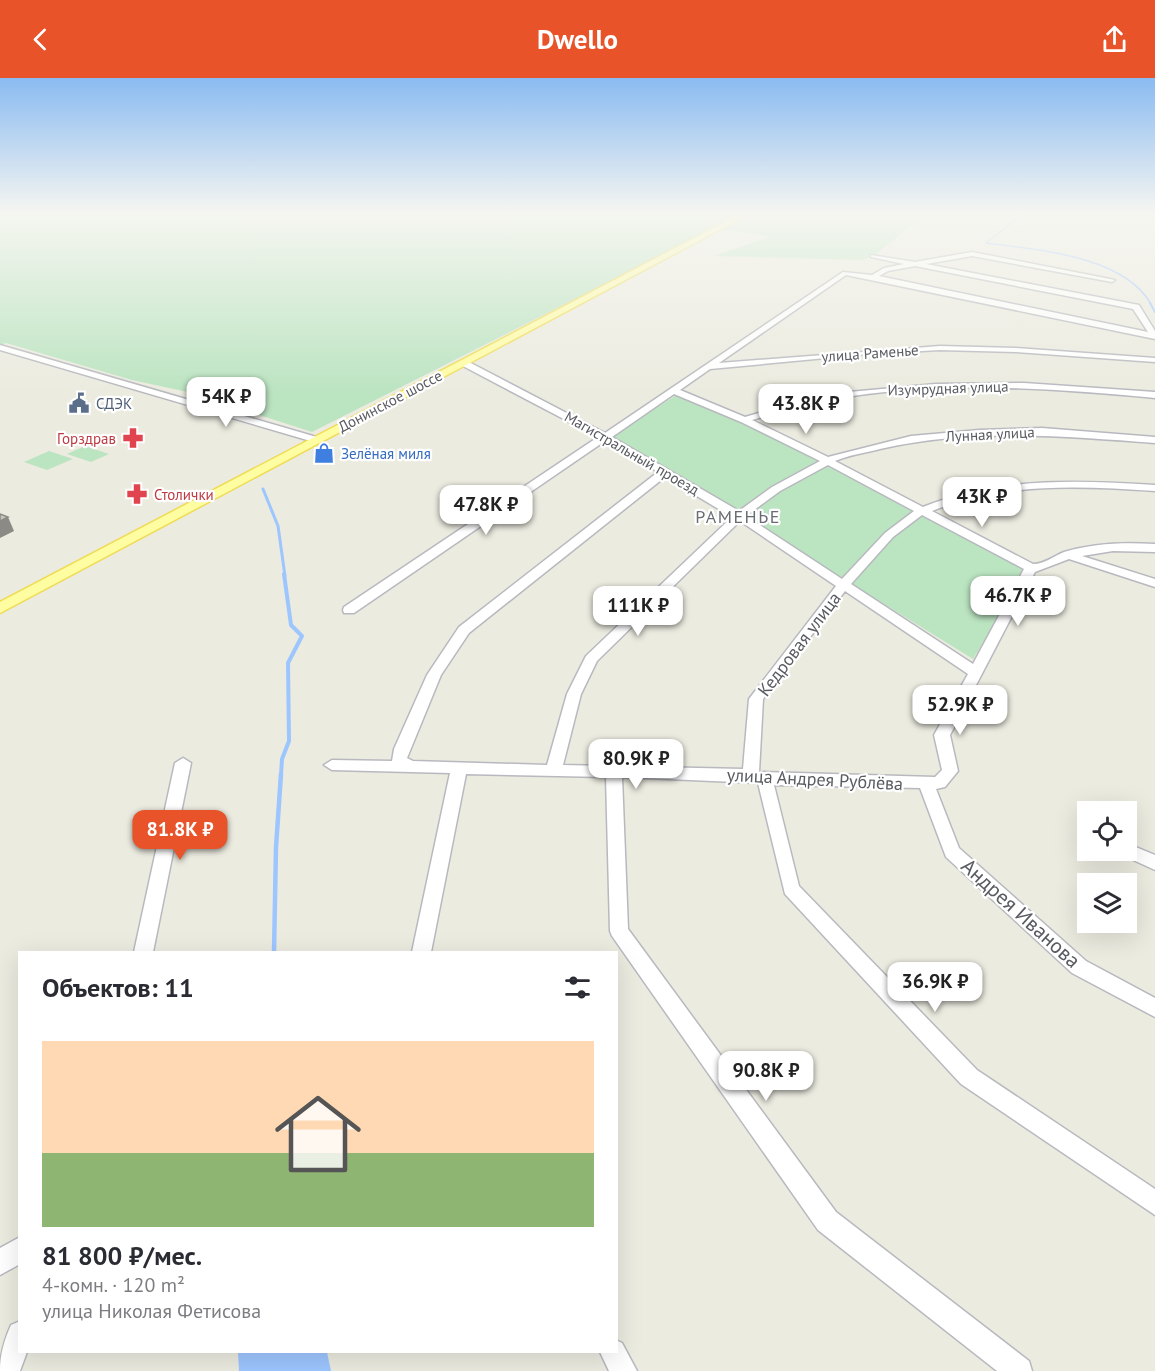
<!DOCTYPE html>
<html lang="ru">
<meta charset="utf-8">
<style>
:root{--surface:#fff;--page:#f7f7f7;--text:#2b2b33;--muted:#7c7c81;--accent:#e85329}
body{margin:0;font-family:"PT Sans",sans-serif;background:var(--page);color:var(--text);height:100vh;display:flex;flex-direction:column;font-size:22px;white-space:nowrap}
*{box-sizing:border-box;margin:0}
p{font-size:20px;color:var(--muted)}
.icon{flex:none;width:33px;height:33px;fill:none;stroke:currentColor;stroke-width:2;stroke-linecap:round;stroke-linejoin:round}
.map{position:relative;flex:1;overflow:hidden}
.sheet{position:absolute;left:18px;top:873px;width:600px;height:402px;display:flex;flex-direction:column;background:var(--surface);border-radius:0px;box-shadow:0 6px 24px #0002}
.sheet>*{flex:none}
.buttons{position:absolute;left:1077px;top:723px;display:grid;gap:12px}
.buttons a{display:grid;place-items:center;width:60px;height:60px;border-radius:0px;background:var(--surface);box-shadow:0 6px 24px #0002;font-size:30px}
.price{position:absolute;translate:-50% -51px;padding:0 14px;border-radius:12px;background:#fff;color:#222;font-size:20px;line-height:39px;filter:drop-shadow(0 2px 3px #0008)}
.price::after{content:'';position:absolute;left:50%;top:36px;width:18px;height:14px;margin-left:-9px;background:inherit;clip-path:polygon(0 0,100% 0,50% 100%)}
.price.current{background:var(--accent);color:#fff}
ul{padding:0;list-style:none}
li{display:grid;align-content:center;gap:12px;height:318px;padding:0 24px}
li span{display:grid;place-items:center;height:186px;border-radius:0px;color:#555}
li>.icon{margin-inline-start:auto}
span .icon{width:108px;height:108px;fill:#fffc;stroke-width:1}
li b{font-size:26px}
h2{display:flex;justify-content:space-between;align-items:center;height:72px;padding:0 24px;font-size:26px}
header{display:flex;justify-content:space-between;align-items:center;height:78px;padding:0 24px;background:var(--accent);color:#fff;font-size:27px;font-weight:700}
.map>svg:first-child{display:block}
</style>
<header><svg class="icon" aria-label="back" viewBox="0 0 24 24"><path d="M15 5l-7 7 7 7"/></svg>Dwello<svg class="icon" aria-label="share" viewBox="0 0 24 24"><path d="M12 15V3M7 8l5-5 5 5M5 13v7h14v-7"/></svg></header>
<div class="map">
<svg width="1155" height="1293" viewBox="0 0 1155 1293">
<rect width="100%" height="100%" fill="#ecebe0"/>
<g fill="#bbe4c1">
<polygon points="0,134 786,134 775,141 797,144 821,134 849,134 918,142 875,177 862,182 714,178 769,159 725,152 710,153 312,354 188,314 132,302 6,265 0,267"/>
<polygon points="683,317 739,342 1027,493 973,581 612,358 675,318"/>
<polygon points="85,368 109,376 91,384 67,376"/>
<polygon points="49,373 73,381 47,392 24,384"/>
</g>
<polygon fill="#9dc6ff" points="238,1274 327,1274 331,1293 239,1293"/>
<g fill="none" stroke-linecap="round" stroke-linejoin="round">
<path stroke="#9dc6ff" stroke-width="1.5" d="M1025,134L986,165C1037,172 1123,177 1151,226"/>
<polyline stroke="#9dc6ff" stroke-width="2" points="1150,225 1155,234"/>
<polyline stroke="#9dc6ff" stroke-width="3" points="263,411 278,448 285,498"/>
<polyline stroke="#9dc6ff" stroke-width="4" points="281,697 282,681 289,663 288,585 302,558 291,547 284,496"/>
<polyline stroke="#9dc6ff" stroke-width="4.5" points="274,874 276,769 281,696"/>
<g stroke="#b8b9bf" stroke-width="3">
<g id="minor">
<path d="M972,174L1115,202L1112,204L972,178L926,186L1139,227L1155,253V261L846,197L719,285L940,268L1016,270L1155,280V284L1016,274L940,272L869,276L710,291L680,312L745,339L806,321L849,314L936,306L1024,305L1155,314V320C1039,309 919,301 805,327C787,331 770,337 752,342L828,379L911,358L979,352L1042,350L1155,359V365C1063,358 971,350 880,371C865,375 849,377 835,383L923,429C998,399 1076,402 1155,407V413C1079,408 1004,404 932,433L1033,486C1045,486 1054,478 1064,474C1093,465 1125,464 1155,466V474L1113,473L1082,478L1155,501V509L1069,481L1035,494L950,657L958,693L945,709L936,711L959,770L1086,883L1155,920V939L1072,895L946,779L920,710L774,707L799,808L977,992L1155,1111V1137L961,1006L785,816L758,705L622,699L628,851L836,1134L1029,1283L1032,1293H997L818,1152L612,858L610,853L606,699L466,696L431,874H412L450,695L332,692L324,687L332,682L392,683L394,671L427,597L459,549L658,394L605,363L354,535H344L343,532L344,529L598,359L461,287V283H467L605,355L843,194L872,197L884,190L904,186L871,179V177L915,184ZM915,188L1133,231L1148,254L879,198L888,193ZM674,316L741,344L820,383L772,409L739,433L612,359ZM828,387L914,433L885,455L842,501L746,438L780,413ZM665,399L732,439L586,578L567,616L547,687L413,683L407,680L441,597L469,555ZM922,437L1024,491L973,586L851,506L893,459ZM740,443L836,508L749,621L743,691L563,687L581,616L597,583ZM845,513L968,596L934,657L942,692L935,699L759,694L763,621Z"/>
<polygon points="0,267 320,360 322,362 314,364 0,272"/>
<polygon points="183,680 191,685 153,874 134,874 175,685"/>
<polygon points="1126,765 1155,777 1155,792 1120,776 1118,772 1126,772"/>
<polygon points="20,1159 20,1186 0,1197 0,1170"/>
<path d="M20,1243V1274H27L20,1293H0C0,1276 4,1263 11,1247Z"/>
<polygon points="616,1262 622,1265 637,1293 609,1293 600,1274 616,1274"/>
</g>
</g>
<g stroke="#f0db54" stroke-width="3">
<polygon id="major" points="744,134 753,134 0,535 0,524"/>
</g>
<use href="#minor" fill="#fff" fill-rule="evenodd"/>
<use href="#major" fill="#fffda2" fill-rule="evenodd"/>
</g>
<polygon fill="#8b8a84" points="8,439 14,453 0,460 0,443"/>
<polygon fill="#c6c5bd" stroke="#8b8a84" stroke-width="1.5" points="0,436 8,439 0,443"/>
<linearGradient id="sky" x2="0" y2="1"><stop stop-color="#8abbf1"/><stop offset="0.43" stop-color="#f6f6f1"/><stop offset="1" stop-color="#f6f6f1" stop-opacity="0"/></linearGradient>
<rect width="1155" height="315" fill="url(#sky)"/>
<defs>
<g id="civic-bare" transform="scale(1.62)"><path d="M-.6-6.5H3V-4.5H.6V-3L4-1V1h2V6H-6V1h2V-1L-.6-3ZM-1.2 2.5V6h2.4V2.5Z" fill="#5c6f8a" stroke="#fff" stroke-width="2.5" paint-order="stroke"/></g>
<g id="pharmacy-bare" transform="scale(1.62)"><path d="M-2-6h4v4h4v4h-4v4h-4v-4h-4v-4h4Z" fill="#e0444e" stroke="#fff" stroke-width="2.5" paint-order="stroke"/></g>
<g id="shop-bare" transform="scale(1.62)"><path d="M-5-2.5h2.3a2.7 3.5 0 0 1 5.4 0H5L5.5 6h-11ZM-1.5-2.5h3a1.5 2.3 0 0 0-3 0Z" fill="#3f7fe0" stroke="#fff" stroke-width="2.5" paint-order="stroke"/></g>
</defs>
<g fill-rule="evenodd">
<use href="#civic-bare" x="79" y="325"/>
<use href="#pharmacy-bare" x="133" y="360"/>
<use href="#shop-bare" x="324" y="375"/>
<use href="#pharmacy-bare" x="137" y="416"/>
</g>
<g text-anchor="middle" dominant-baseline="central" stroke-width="4.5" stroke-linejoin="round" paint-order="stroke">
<g font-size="15" fill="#595b61" stroke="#fff">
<text transform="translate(870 275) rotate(-4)">улица Раменье</text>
<text transform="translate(948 310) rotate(-2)">Изумрудная улица</text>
<text transform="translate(390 323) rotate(-28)">Донинское шоссе</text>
<text transform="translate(990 356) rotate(-3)">Лунная улица</text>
<text transform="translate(632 375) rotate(30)">Магистральный проезд</text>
</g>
<g font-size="15" fill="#4e5e75" stroke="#fff" text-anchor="start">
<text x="96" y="325">СДЭК</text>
</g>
<g font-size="15" fill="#be3a42" stroke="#fff" text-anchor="end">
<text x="116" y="360">Горздрав</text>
<text x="154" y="416" text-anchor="start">Столички</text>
</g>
<g font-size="15" fill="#366cbe" stroke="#fff" text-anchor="start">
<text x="341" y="375">Зелёная миля</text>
</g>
<g font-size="18" letter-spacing="1.5" fill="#696d73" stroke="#fff">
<text x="738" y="438">РАМЕНЬЕ</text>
</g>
<g font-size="18" fill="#595b61" stroke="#fff">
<text transform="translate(799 566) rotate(-53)">Кедровая улица</text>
<text transform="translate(815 701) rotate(3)">улица Андрея Рублёва</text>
</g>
<g font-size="21" fill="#595b61" stroke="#fff">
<text transform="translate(1021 835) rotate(42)">Андрея Иванова</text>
</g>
</g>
</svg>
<div class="buttons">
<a><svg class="icon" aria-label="locate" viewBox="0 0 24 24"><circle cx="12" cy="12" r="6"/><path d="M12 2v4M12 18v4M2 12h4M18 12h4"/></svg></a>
<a><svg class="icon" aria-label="layers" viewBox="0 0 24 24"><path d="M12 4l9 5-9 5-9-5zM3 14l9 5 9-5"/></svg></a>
</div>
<b class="price" style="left:226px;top:350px">54K ₽</b>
<b class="price" style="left:806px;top:357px">43.8K ₽</b>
<b class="price" style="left:982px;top:450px">43K ₽</b>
<b class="price" style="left:486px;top:458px">47.8K ₽</b>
<b class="price" style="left:1018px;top:549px">46.7K ₽</b>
<b class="price" style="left:638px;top:559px">111K ₽</b>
<b class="price" style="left:960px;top:658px">52.9K ₽</b>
<b class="price" style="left:636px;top:712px">80.9K ₽</b>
<b class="price current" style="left:180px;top:783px">81.8K ₽</b>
<b class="price" style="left:935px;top:935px">36.9K ₽</b>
<b class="price" style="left:766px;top:1024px">90.8K ₽</b>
<section class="sheet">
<h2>Объектов: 11<svg class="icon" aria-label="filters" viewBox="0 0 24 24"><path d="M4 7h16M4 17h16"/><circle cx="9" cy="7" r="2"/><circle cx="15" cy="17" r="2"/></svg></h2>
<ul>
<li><span style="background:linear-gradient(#ffd9b3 60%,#8fb573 0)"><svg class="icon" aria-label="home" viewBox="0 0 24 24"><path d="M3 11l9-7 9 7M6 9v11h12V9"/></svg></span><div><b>81 800 ₽/мес.</b><p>4-комн. · 120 m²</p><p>улица Николая Фетисова</p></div></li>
</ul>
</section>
</div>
